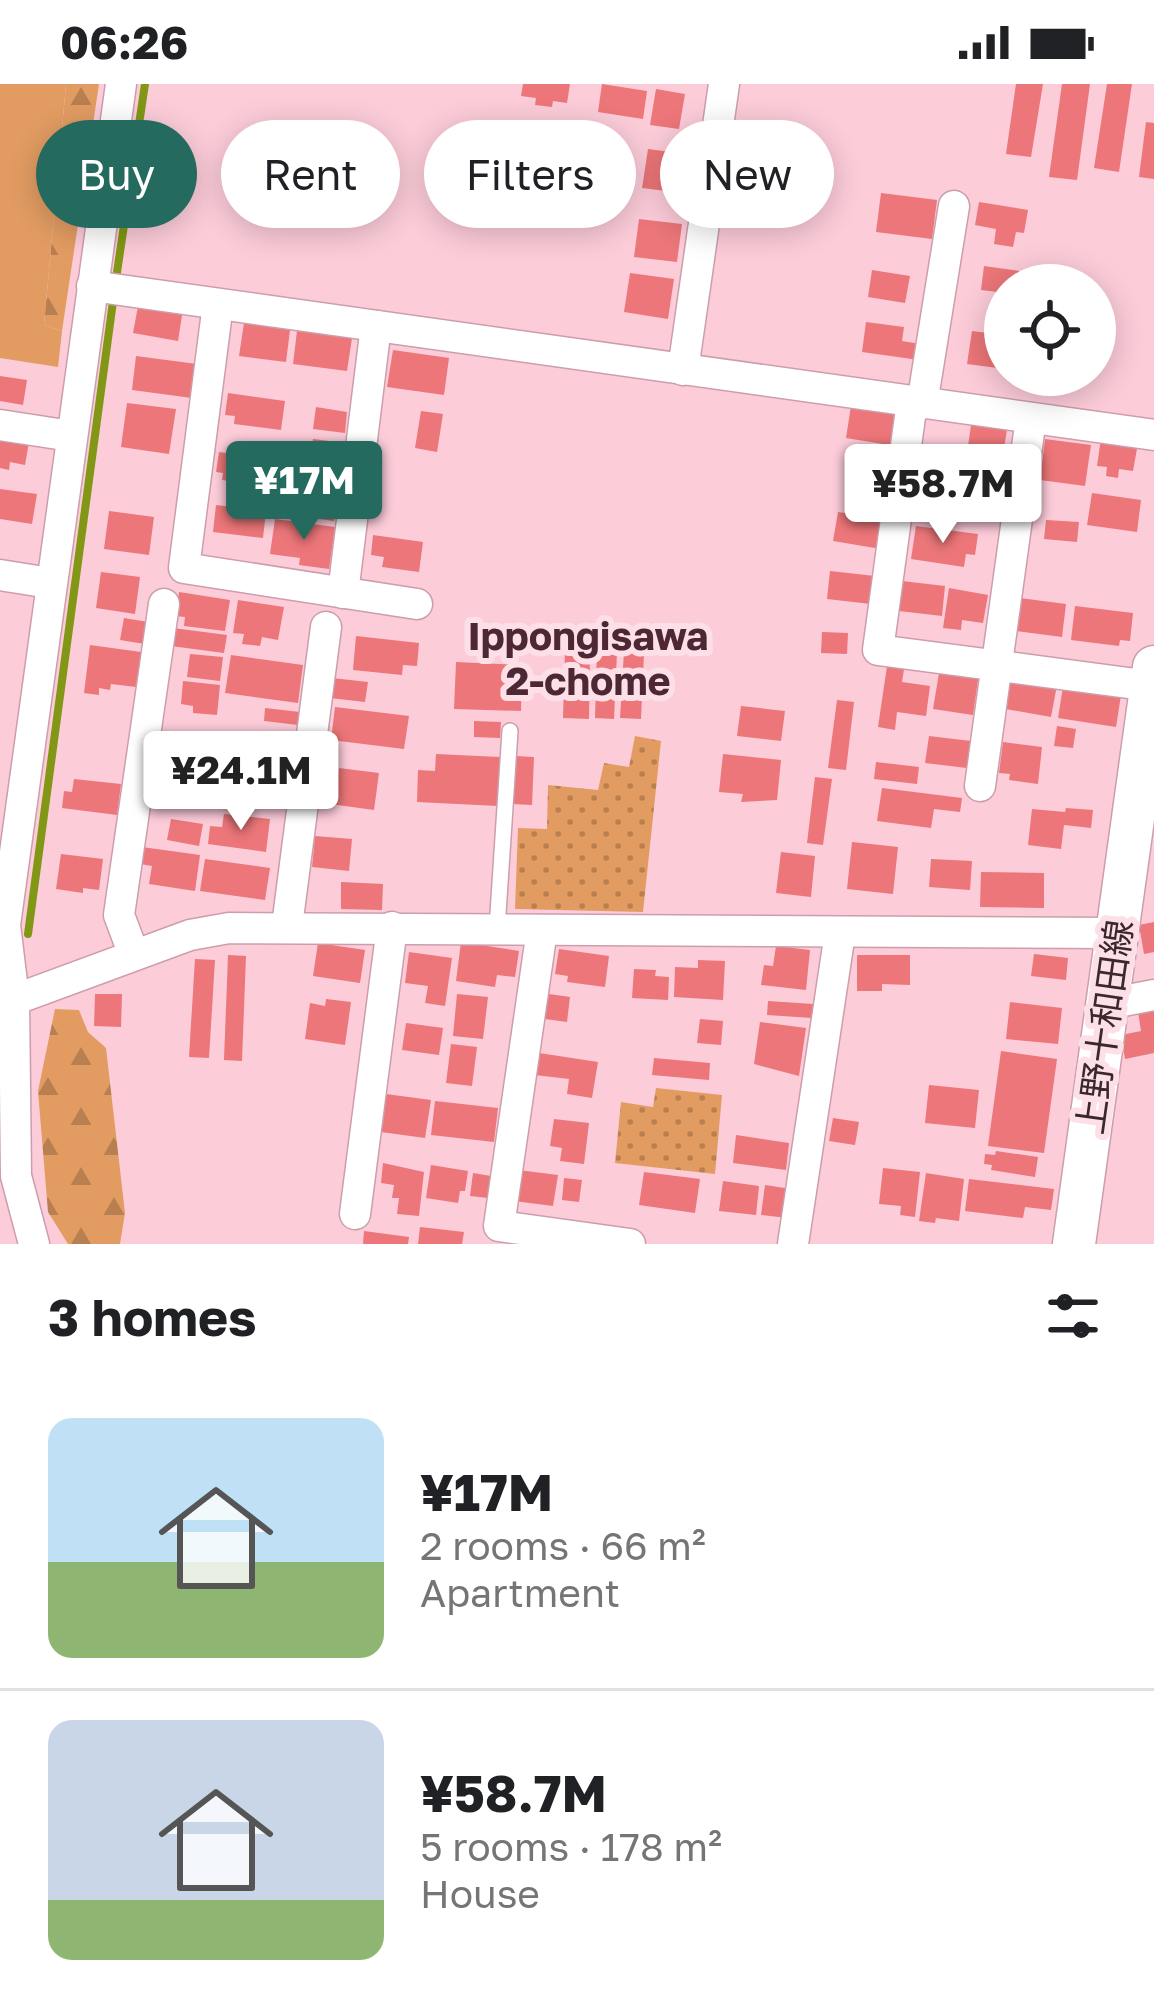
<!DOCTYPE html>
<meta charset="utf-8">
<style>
:root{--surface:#fff;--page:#f2f2f2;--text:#202124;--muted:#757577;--line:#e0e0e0;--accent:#246a5e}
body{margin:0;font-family:"Golos Text","Noto Sans JP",sans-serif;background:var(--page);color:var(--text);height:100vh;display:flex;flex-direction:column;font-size:45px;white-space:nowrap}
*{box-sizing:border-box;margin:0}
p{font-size:39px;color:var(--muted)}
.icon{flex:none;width:66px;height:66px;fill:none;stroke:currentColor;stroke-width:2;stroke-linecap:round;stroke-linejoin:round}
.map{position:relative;height:1160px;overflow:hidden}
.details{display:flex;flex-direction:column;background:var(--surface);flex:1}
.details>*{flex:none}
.top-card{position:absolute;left:36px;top:36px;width:1083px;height:108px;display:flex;gap:24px}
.tools{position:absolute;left:984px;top:180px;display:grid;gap:24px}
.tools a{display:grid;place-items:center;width:132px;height:132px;border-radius:50%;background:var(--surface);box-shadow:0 6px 30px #0003;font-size:60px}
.price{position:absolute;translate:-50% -102px;padding:0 27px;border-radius:12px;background:#fff;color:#222;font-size:39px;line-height:78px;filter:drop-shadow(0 3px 6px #0008)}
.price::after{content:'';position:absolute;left:50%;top:72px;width:36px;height:27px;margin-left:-18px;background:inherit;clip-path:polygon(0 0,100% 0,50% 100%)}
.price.selected{background:var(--accent);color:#fff}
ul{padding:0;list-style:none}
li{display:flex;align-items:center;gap:36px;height:300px;padding:0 48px}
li+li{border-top:3px solid var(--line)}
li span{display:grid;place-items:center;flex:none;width:336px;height:240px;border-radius:24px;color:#555}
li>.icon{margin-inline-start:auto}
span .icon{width:144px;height:144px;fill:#fffc;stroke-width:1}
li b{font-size:51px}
h2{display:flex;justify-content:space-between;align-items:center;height:144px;padding:0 48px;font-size:51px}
.pill{padding:0 42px;border-radius:54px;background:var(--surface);box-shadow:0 6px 30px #0003;font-size:42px;line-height:108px}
.pill.selected{background:var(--accent);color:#fff}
.status{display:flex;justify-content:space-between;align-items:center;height:84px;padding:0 60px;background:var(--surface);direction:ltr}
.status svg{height:33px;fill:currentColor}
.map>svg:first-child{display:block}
</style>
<div class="status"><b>06:26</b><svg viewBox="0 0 49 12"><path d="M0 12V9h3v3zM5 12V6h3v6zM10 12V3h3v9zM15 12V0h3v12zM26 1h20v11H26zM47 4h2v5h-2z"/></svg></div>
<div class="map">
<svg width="1154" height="1160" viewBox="0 0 1154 1160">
<defs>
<pattern id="forest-firs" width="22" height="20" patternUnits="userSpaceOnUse" patternTransform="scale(3)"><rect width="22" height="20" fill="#e29c62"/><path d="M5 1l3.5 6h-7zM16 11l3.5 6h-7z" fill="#b87f51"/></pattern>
<pattern id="park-dots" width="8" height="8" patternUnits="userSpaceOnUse" patternTransform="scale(3)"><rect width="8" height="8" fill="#e29c62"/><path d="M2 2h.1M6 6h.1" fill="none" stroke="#b87f51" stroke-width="1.8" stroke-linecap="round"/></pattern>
</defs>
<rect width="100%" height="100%" fill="#fcccd9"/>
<polygon fill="#e29c62" points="0,0 66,0 44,241 62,247 58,283 0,274"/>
<g fill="url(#forest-firs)">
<polygon points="66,0 99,0 62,247 44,241"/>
<polygon points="55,925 79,926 88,948 106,964 125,1129 120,1160 68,1160 48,1128 38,1007"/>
</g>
<g fill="url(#park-dots)">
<polygon points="635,652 661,657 643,828 515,825 518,744 547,745 548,701 598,706 604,679 629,683"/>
<polygon points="656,1004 722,1011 715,1090 615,1079 621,1018 653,1023"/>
</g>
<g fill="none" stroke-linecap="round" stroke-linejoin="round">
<g stroke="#819715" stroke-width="8">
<polyline points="116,195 145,0"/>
<polyline points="28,850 114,210"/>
</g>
</g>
<g fill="#ec7679">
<polygon points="523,0 570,0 567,19 553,17 552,23 535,21 536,14 521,12"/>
<polygon points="602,0 647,7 643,35 598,28"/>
<polygon points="1016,0 1043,0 1031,73 1006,70"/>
<polygon points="1062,0 1090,0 1077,96 1049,93"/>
<polygon points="1107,0 1132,0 1119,88 1094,84"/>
<polygon points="656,5 685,10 679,45 650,41"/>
<polygon points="1146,38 1154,39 1154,95 1139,93"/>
<polygon points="648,65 671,68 670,76 695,80 691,110 642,104"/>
<polygon points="881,109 937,116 932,155 876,148"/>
<polygon points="979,118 1028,126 1024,149 1016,148 1013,163 994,160 996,145 975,141"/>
<polygon points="639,135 682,140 677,178 634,173"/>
<polygon points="984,182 1019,187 1017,201 1005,201 1005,209 981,206"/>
<polygon points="872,186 910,192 905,219 868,213"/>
<polygon points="630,189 674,195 668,235 624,228"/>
<polygon points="139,217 183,225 178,257 133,249"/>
<polygon points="866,238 904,243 902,257 921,260 919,276 862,268"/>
<polygon points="244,239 290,246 286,278 239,272"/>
<polygon points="297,247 352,254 347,287 293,280"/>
<polygon points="972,247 1005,251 1005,285 967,280"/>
<polygon points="393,266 449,274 444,311 387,303"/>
<polygon points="136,272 197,280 192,314 132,306"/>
<polygon points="0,292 27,296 23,321 0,317"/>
<polygon points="228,309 285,317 281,346 234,340 235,332 225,331"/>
<polygon points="127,319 176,325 169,370 121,363"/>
<polygon points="851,322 901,330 895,362 846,354"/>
<polygon points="316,323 347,328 345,349 313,345"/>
<polygon points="421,327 443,330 437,368 415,364"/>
<polygon points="971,341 1007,346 1001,382 966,377"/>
<polygon points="0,353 29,358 25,381 10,378 9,386 0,384"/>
<polygon points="1101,354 1138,359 1133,387 1119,385 1118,394 1106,392 1107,383 1097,382"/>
<polygon points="313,355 338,358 331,401 284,394 290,357 312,360"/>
<polygon points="1045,355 1091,361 1085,402 1040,396"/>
<polygon points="219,368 271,375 268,395 260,393 259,401 222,396 223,389 216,388"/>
<polygon points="923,384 1002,395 998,421 919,410"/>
<polygon points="0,405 37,410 32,440 0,435"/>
<polygon points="1092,409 1141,416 1137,448 1087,441"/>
<polygon points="315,412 337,415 334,437 312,434"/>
<polygon points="216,421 266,427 263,454 213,448"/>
<polygon points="109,427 154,433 149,471 104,465"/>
<polygon points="838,428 886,435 881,465 833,457"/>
<polygon points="275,435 335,443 329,485 299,481 300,474 270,470"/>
<polygon points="1046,436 1079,438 1077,458 1044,455"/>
<polygon points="916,442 978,450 975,471 966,470 964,483 911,475"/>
<polygon points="373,451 423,458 419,488 382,483 384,473 371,471"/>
<polygon points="830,487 875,492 871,520 827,515"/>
<polygon points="101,488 140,493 135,530 96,524"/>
<polygon points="902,497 945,502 942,532 899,527"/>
<polygon points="949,504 988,511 983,539 962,536 961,546 943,544"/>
<polygon points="179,508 230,516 225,547 184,542 185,533 176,532"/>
<polygon points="1020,514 1066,520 1062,553 1016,547"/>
<polygon points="238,516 284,523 278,556 262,553 260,562 242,560 244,550 233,549"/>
<polygon points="1075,522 1133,529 1130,557 1120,556 1119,562 1071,556"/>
<polygon points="124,534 148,538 145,560 120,556"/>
<polygon points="173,544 227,551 224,569 171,562"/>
<polygon points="822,548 848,549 847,570 821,569"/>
<polygon points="356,552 419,559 417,582 403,581 402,591 353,586"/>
<polygon points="90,561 141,568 136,603 111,600 110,606 99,604 99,611 84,609"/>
<polygon points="565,567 590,568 589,635 563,634"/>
<polygon points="597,567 617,568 614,635 595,634"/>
<polygon points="624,568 644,569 641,635 620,634"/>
<polygon points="190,570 223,573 220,597 187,593"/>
<polygon points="231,571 303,581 298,619 225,609"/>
<polygon points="456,578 522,581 521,627 454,625"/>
<polygon points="887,582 904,585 902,598 930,602 926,632 897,628 895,646 878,643"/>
<polygon points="940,583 979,589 973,631 933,625"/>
<polygon points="1006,592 1057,601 1051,633 1000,624"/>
<polygon points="332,594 368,598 365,618 330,614"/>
<polygon points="183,597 220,601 217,631 193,629 193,622 181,620"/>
<polygon points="1063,603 1121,611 1116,643 1058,634"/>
<polygon points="837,616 854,618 846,686 828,684"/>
<polygon points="741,622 785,627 781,657 737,652"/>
<polygon points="335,623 409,632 404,665 331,656"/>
<polygon points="265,624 300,628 298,641 264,637"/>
<polygon points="474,637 501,638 500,654 474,653"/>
<polygon points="1057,642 1076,645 1073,664 1054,662"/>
<polygon points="929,652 971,657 967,684 925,679"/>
<polygon points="1003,658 1042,663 1038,700 1009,696 1010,690 999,689"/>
<polygon points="436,670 500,673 498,722 417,718 418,686 435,687"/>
<polygon points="723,670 781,676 777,716 741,718 743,710 719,708"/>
<polygon points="157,671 208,678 202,715 152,708"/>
<polygon points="515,672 534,673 532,721 512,720"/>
<polygon points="876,678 919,683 917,700 874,695"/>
<polygon points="234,684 273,690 268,719 230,713"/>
<polygon points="339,684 379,689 374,726 323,719 327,688 338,690"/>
<polygon points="815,693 832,695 823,761 807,759"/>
<polygon points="74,695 121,700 117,731 62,724 64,707 72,708"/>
<polygon points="882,704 962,714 960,728 934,725 931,744 877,737"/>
<polygon points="1066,724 1093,726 1091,744 1064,741 1061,765 1028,761 1032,725 1065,728"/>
<polygon points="224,730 270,735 266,768 208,760 210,742 222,743"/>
<polygon points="171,735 203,740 199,762 167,756"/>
<polygon points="315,752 352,755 349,787 312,783"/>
<polygon points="852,758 898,763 893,810 847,805"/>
<polygon points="142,763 200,771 195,807 149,800 152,782 140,780"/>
<polygon points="781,768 815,772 811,813 776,809"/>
<polygon points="61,770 103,775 99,806 83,804 83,809 56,805"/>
<polygon points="205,775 270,784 265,816 200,807"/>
<polygon points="931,775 972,777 970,806 929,803"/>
<polygon points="981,788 1044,789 1044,824 980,823"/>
<polygon points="341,798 383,800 382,826 341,825"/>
<polygon points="1154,838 1154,868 1144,870 1139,841"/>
<polygon points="461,858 519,867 515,893 497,891 495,903 456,897"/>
<polygon points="318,859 365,866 360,899 313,892"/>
<polygon points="776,862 810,866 806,906 761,901 764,881 773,882"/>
<polygon points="559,865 609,872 605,903 567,898 568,892 555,890"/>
<polygon points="409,868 452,874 445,922 425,919 428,902 405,899"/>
<polygon points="1034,870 1068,874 1066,896 1031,892"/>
<polygon points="228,871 246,872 242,977 224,976"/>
<polygon points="857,871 910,871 910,901 882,900 882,907 857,907"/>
<polygon points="195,875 215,876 209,974 189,973"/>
<polygon points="698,876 725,877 723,916 674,913 675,883 698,884"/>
<polygon points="634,885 656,886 655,892 669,893 668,916 632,914"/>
<polygon points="95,910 122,910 121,943 94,942"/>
<polygon points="457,910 488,913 483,955 453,952"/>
<polygon points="549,910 570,913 567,938 545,935"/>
<polygon points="326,915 351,918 345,961 305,955 310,919 325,922"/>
<polygon points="768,917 813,920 812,934 767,931"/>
<polygon points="1010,918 1062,924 1058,960 1006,955"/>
<polygon points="1154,925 1154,969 1125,975 1121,951 1141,947 1138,928"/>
<polygon points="700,935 723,937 721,961 697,959"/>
<polygon points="760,938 806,944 799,992 754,980"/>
<polygon points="406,939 443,944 439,971 402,966"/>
<polygon points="451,960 477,963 472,1002 446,999"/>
<polygon points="1001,967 1057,975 1044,1069 988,1062"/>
<polygon points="539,969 598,978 592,1014 567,1010 569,995 535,991"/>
<polygon points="654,974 710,979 709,996 652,991"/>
<polygon points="929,1001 979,1006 975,1044 925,1039"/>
<polygon points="386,1010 431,1016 425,1054 381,1048"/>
<polygon points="435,1017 498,1024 494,1058 431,1051"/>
<polygon points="833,1034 859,1038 855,1061 829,1057"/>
<polygon points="554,1035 589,1039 584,1080 560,1077 562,1064 550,1062"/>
<polygon points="736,1051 789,1059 786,1086 733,1079"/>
<polygon points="996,1067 1038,1073 1035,1093 991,1086 992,1081 984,1080 985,1070 995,1071"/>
<polygon points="383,1079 424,1088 419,1132 397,1130 399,1114 392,1114 394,1101 381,1099"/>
<polygon points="431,1081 468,1087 465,1107 460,1107 458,1119 426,1114"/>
<polygon points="883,1084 920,1088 915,1133 900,1131 901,1122 879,1120"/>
<polygon points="518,1086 558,1091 553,1122 514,1117"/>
<polygon points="644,1088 700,1095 695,1129 639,1121"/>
<polygon points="473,1089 491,1092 488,1114 470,1112"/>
<polygon points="926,1089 964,1095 959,1137 936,1134 935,1139 919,1137"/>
<polygon points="564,1094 582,1096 579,1118 562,1116"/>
<polygon points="969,1095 1054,1105 1051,1126 1025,1123 1023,1134 965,1127"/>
<polygon points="723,1097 759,1102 756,1131 719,1127"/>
<polygon points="765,1101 791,1105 787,1134 761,1131"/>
<polygon points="420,1143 464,1148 462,1160 418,1160"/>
<polygon points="364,1147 409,1153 408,1160 363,1160"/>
</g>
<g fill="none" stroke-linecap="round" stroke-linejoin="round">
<g stroke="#cc9eab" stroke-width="18">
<polyline id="service" points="497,845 510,647"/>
</g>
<g stroke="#cc9eab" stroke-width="33">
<g id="minor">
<polyline points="92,202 1154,351"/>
<polyline points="218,220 184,484 417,520"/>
<polyline points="683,286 724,0"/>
<polyline points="912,318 878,566 1151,602"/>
<polyline points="922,320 954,122"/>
<polyline points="0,341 71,352"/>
<polyline points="0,491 50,499"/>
<polyline points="343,509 376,242"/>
<polyline points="980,702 1031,334"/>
<polyline points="287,842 326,543"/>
<polyline points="542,846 499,1142 630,1160"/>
<polyline points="134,871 119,831 164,520"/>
<polyline points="1108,920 1154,911"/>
<polyline points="0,921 190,851 229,844 1116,849"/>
<polyline points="355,1130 392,843"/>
<polyline points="34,1160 16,1092 14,915 5,841 121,0"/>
<polyline points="793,1160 840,849"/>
</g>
</g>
<g stroke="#cc9eab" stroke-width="45">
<polyline id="secondary" points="1074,1160 1154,583"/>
</g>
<use href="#service" stroke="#fff" stroke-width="15"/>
<use href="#minor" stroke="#fff" stroke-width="30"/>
<use href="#secondary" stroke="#fff" stroke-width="42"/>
</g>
<g text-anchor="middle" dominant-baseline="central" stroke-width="12" stroke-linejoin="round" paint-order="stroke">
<g font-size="36" fill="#3a282d" stroke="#fcdfe7">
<text transform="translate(1104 943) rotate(-82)">上野十和田線</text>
</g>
<g font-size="39" font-weight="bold" fill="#4d2834" stroke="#fcdfe7">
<text x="588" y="551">Ippongisawa<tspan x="588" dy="45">2-chome</tspan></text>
</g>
</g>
</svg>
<div class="tools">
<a><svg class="icon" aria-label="locate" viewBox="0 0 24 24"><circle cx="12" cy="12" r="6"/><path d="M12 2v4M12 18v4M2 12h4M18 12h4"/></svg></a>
</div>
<b class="price selected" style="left:304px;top:459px">¥17M</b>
<b class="price" style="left:943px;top:462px">¥58.7M</b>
<b class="price" style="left:241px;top:749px">¥24.1M</b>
<div class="top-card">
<a class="pill selected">Buy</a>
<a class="pill">Rent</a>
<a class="pill">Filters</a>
<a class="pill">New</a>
</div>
</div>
<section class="details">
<h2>3 homes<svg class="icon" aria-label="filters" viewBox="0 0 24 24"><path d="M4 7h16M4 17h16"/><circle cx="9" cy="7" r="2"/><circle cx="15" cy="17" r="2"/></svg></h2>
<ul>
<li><span style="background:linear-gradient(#bfe0f5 60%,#8fb573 0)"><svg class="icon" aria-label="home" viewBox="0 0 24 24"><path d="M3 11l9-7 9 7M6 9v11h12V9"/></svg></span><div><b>¥17M</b><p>2 rooms · 66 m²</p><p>Apartment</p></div></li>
<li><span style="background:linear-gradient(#c9d6e8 75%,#8fb573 0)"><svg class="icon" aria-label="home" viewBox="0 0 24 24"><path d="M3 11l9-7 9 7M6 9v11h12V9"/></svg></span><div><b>¥58.7M</b><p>5 rooms · 178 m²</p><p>House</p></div></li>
</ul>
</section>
